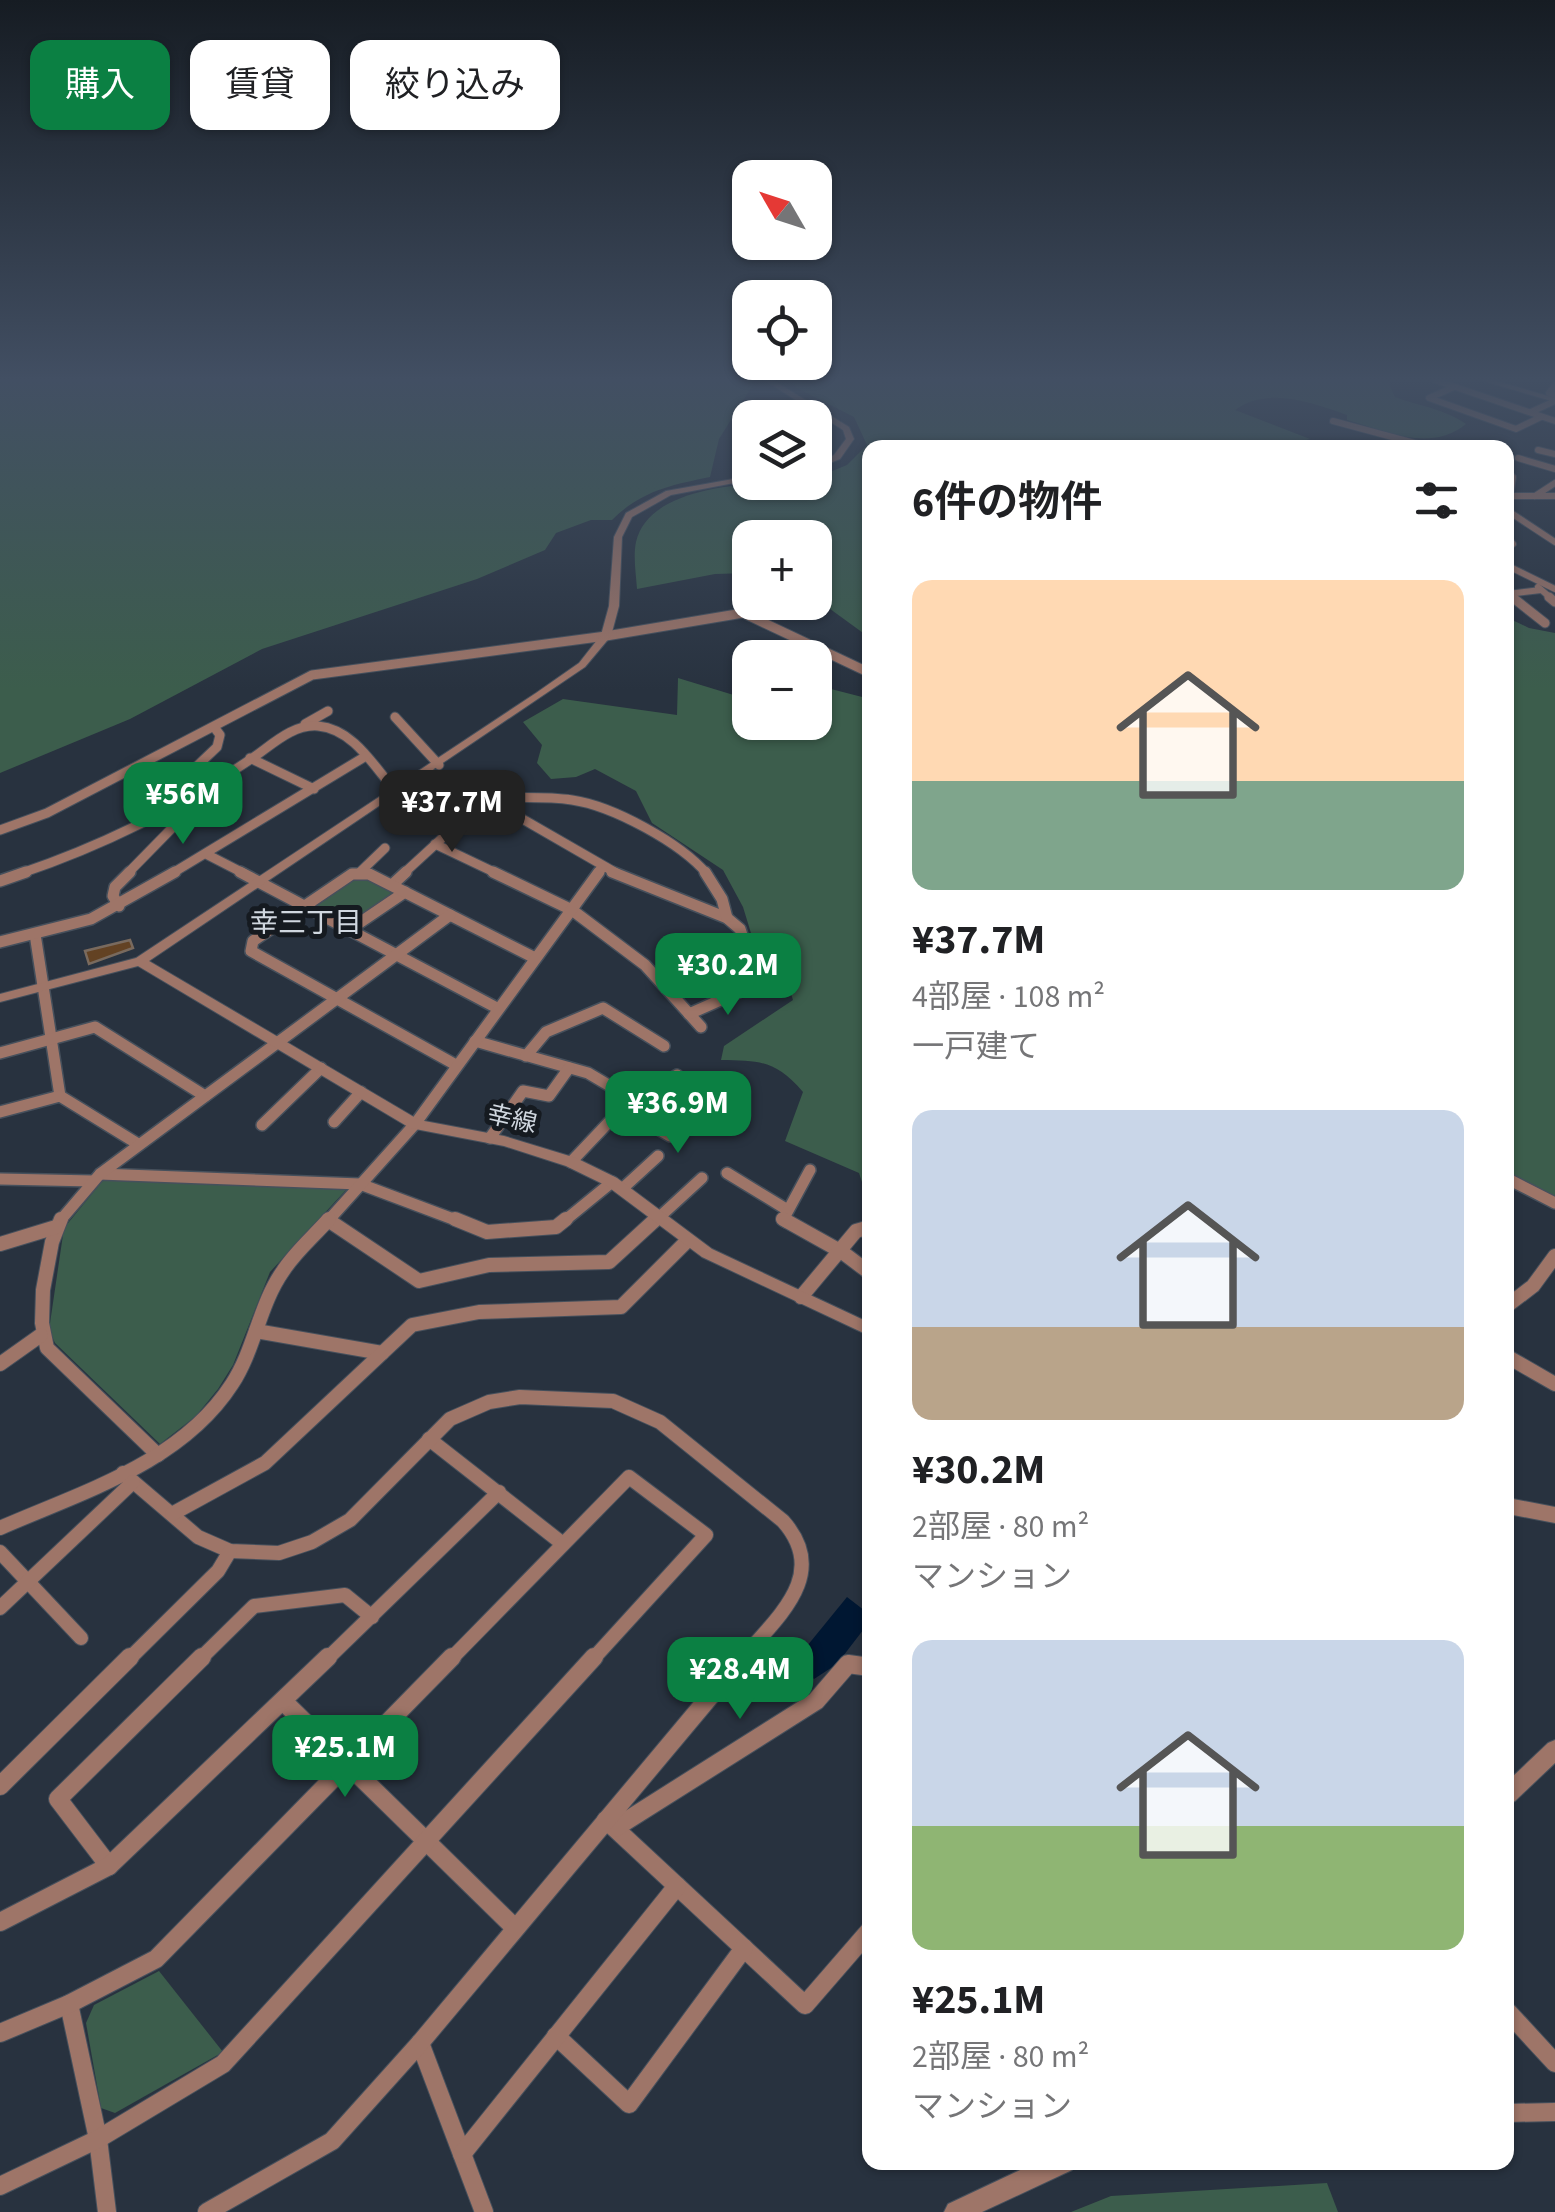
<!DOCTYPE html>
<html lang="ja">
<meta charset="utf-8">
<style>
:root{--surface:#fff;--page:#f6f6f6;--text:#202124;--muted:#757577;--accent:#0b8043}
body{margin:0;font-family:"Source Sans 3","Noto Sans JP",sans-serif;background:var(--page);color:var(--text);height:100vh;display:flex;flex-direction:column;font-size:38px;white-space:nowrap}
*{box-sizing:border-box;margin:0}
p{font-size:32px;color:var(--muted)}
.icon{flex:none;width:55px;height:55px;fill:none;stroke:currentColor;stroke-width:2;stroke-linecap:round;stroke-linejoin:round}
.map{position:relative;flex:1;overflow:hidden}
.sheet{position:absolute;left:862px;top:440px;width:652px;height:1730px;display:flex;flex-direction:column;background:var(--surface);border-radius:20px;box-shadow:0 2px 8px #0004}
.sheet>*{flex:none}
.top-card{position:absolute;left:30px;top:40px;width:682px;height:90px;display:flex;gap:20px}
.needle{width:65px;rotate:309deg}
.buttons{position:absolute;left:732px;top:160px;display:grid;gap:20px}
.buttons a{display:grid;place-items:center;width:100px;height:100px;border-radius:20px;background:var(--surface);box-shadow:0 2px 8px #0004;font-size:50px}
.price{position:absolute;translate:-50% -85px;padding:0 22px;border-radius:20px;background:var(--accent);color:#fff;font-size:32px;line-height:65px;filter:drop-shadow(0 2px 5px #0008)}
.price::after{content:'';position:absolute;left:50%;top:60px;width:30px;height:22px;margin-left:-15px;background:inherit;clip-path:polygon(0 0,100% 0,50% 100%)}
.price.current{background:#222;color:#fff}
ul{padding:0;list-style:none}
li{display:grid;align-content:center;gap:20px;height:530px;padding:0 50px}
li span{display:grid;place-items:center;height:310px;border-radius:20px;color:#555}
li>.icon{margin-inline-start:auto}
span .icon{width:180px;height:180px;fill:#fffc;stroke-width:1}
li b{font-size:42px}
h2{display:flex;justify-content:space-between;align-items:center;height:120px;padding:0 50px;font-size:42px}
.tag{padding:0 35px;border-radius:20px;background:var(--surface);box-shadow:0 2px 8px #0004;font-size:35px;line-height:90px}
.tag.current{background:var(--accent);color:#fff}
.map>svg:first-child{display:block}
</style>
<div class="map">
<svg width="1555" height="2212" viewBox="0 0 1555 2212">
<rect width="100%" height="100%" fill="#28323f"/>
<g fill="#3c5d4c">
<path d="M0,380H750L754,383L719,439L710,477C671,485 641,491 612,520H591L556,533L545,550L477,579L262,649L130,719L0,773Z"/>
<path d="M792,380H1387L1395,397C1419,406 1445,409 1466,424C1430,453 1386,431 1347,420V415C1313,403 1267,386 1235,410L1310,439L1287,444L870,448V638L815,598V538H750V573L715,574L637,589C636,574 633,556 636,542C650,481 766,482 815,482V478L847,465L867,445L854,417L797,388Z"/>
<polygon points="1508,618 1529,628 1555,633 1555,1197 1508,1175"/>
<path d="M678,678L750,700V722H815V693L831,689L870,699V1206L859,1173L785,1141L803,1092C775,1060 761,1061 721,1060L724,1046L793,1000L787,981L758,956L743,907L723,870L652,823L636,791L595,769L576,777L551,779L537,763L542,745L523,722L563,699L677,715Z"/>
<polygon points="365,877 397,894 350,924 315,907 355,878"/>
<polygon points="104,1179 346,1190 270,1272 233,1365 218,1389 196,1416 160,1444 55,1343 49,1330 64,1228"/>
<polygon points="159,1971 223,2052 115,2113 101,2108 86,2023 94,2005"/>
<polygon points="1327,2183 1338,2212 1071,2212 1111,2196"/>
</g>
<polygon fill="#001732" points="847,1597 869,1614 870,1621 837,1664 814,1679 794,1662"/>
<polygon fill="#634223" stroke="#796a5e" stroke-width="2.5" points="130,940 133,948 89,964 85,951"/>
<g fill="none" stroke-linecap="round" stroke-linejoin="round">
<g stroke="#46505c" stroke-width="8">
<g id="minor-far4">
<polyline points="1435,380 1555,421"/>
<polyline points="1555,385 1549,393 1555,395"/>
<polyline points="1454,387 1429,398 1516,429 1541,417"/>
<polyline points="1531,412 1555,401"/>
<polyline points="1333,421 1433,448"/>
<polyline points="1538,450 1555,454"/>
<polyline points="1518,458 1555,469"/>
<polyline points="1508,474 1513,477 1510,495"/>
<polyline points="1508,496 1555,496"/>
<polyline points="1535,496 1555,483"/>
<polyline points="1508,511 1555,542"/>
<polyline points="1508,538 1513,544"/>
<polyline points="1508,566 1555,589"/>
<polyline points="1538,587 1552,599"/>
<polyline points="1515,599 1508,594 1541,590"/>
</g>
</g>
<g stroke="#46505c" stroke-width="11">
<g id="minor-far3">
<polyline points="1512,597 1545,623"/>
<polyline points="1549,597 1555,602"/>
<polyline points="395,717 439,765"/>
<polyline points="305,724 328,711"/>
<polyline points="250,758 314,789"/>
<polyline points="428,772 486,798 618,874"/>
<polyline points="0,830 47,813 312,675 606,636 743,613 870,673"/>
<polyline points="435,844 498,874"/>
<polyline points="208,855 245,874"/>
<path d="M19,874C102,846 179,808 251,759C272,745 292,724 318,726C354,729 375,768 397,793"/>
<polyline points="127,874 177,823 175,787 217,747 220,735 214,727"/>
<polyline points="171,874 366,756"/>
<polyline points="351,874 370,874"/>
<polyline points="358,874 385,848"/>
<path d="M403,874L486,798C514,798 544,796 572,800C613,806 681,843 707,874"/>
<polyline points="597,874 602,868"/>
</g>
</g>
<g stroke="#46505c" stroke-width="14">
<g id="minor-far2">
<polyline points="240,872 497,1008"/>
<polyline points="493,872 572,910 645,965 701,1027"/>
<polyline points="612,872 727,918 740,929 746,947 662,983"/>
<polyline points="705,872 722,899 727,918"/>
<polyline points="0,881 26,872"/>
<polyline points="392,885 406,872"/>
<polyline points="119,906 113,896 115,887 130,872"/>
<polyline points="349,930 405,892"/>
<polyline points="35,934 60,1096"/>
<polyline points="0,942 91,919 175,872"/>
<polyline points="689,1014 752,986"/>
<polyline points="475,1041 588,1073 637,1102 608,1123 571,1162"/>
<polyline points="0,1053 95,1027 205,1096"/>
<polyline points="526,1056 546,1032 603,1008 664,1046"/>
<polyline points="456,1065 251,951 253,941 352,874 369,874 535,958"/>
<polyline points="637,1102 677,1075"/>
<polyline points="625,1110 670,1136 725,1099"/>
<polyline points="0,1112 60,1096 138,1144"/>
<polyline points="334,1122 361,1092"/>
<polyline points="262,1125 321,1068"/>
<polyline points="490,1138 523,1091 549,1096 569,1068"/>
<polyline points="727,1173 786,1209"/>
<polyline points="100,1174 360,1184 461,1222"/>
<polyline points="0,1179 93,1181"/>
<polyline points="1508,1179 1555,1203"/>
<polyline points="622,1189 658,1156"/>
<polyline points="59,1222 100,1174 450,915"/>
<polyline points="327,1222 415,1124 599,872"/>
<polyline points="563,1222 612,1182"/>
<polyline points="654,1222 702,1178"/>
<polyline points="786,1222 783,1220 810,1170"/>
</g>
</g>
<g stroke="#46505c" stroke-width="16">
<g id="minor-far1">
<polyline points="61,1219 52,1242 43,1290 42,1323 47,1348 158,1455"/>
<polyline points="455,1219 487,1232 556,1227 566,1219"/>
<polyline points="783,1219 842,1252 870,1273"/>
<polyline points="328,1220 419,1281 489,1265 609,1262 656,1219"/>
<polyline points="0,1244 56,1227"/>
<polyline points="801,1297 856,1231 870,1227"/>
<polyline points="1508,1305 1533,1286 1555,1256"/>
<polyline points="256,1331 382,1353"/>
<polyline points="1508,1357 1555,1384"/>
<polyline points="0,1364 41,1335"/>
<polyline points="429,1439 563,1544"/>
<path d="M123,1473L198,1537L230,1551L279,1553L312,1542L350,1520L450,1419L489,1402L520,1397L613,1401L660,1422L783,1521C831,1575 776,1618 741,1660"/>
<polyline points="172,1514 265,1463 412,1325 479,1312 621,1307 687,1241"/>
<path d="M0,1528C82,1492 181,1463 232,1384C255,1349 259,1305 283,1271C295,1252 314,1236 329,1219"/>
<polyline points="0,1552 81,1638"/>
<polyline points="0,1608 133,1482"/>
<polyline points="128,1660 218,1571 230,1551"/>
<polyline points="199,1660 254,1606 345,1595 372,1617"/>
<polyline points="326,1660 499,1492"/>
<polyline points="450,1660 629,1477 706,1535 592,1660"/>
</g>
</g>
<g stroke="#46505c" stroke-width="20">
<g id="minor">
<polyline points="285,1703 515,1928"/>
<polyline points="0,1786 130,1657"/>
<polyline points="606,1820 805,2005 870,1930"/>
<polyline points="615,1828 816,1701 848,1664 870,1667"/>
<polyline points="109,1866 58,1799 202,1657"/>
<polyline points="0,1922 109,1866 328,1657"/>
<polyline points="69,2004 98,2139 107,2212"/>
<polyline points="1508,2012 1555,2063"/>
<polyline points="0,2033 69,2004 156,1959 452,1657"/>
<polyline points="556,2036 629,2104 744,1948"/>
<polyline points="420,2043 484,2212"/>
<polyline points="1508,2113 1555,2112"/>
<polyline points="462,2154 677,1886"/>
<polyline points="0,2186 98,2139 223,2064 594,1657"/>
<polyline points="207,2212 332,2141 420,2043 743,1657"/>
</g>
</g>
<g stroke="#46505c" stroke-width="2">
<g id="tertiary">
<polygon points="764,380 773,380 849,427 854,439 840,459 815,469 815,464 834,455 846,439 843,430"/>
<polygon points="1480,380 1493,380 1555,398 1555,402"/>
<polygon points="750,476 750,480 671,495 632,517 622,537 619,606 611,636 585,667 149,961 419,1120 504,1136 576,1158 617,1178 712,1249 870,1323 870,1336 702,1257 607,1186 566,1166 504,1146 410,1128 138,966 0,1002 0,994 136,958 536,693 579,663 601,635 609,606 614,537 626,513 666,491"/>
<polygon points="1508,1498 1555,1507 1555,1523 1508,1514"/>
<polygon points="1555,1740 1555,1763 1515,1801 1508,1804 1508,1781 1548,1743"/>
<polygon points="1037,2162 1075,2162 1072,2170 982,2212 944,2212 948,2204"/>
</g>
</g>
<use href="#minor-far4" stroke="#9e7568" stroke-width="6"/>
<use href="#minor-far3" stroke="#9e7568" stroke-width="9"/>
<use href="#minor-far2" stroke="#9e7568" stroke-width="11"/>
<use href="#minor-far1" stroke="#9e7568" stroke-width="14"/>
<use href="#minor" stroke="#9e7568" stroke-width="18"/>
<use href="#tertiary" fill="#9e7568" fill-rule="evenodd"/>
</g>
<linearGradient id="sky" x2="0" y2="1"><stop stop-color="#161c23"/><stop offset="0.55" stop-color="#424f63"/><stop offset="1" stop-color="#424f63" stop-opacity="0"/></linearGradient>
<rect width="1555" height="690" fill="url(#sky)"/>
<g text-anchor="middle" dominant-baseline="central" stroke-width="10" stroke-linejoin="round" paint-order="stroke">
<g font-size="25" fill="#d0d7df" stroke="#151a20">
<text transform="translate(512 1119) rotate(13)">幸線</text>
</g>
<g font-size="28" fill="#d0d7df" stroke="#151a20">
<text x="306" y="923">幸三丁目</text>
</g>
</g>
</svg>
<div class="buttons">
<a><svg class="needle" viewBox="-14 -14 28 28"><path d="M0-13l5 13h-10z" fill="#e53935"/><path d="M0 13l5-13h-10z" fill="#757577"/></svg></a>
<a><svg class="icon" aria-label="locate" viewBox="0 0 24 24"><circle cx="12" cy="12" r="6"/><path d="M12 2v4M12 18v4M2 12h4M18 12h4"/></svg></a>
<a><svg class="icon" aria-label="layers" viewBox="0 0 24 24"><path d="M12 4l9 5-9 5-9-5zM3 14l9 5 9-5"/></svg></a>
<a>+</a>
<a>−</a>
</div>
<b class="price" style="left:183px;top:847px">¥56M</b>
<b class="price current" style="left:452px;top:855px">¥37.7M</b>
<b class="price" style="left:728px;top:1018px">¥30.2M</b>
<b class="price" style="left:678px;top:1156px">¥36.9M</b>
<b class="price" style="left:740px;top:1722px">¥28.4M</b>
<b class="price" style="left:345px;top:1800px">¥25.1M</b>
<div class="top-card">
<a class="tag current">購入</a>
<a class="tag">賃貸</a>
<a class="tag">絞り込み</a>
</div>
<section class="sheet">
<h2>6件の物件<svg class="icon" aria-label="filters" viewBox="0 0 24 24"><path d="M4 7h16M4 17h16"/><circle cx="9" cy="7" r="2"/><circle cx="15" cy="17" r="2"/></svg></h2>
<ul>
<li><span style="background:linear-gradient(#ffd9b3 65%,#7fa58c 0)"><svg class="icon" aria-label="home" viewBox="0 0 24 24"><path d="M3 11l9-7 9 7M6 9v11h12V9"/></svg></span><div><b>¥37.7M</b><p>4部屋 · 108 m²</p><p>一戸建て</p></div></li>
<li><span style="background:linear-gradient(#c9d6e8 70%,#b9a48a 0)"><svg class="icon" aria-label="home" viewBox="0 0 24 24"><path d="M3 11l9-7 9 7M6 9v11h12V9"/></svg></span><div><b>¥30.2M</b><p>2部屋 · 80 m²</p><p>マンション</p></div></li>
<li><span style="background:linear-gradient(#c9d6e8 60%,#8fb573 0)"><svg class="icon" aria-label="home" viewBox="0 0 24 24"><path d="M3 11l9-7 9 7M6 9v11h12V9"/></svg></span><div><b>¥25.1M</b><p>2部屋 · 80 m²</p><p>マンション</p></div></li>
</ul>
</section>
</div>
